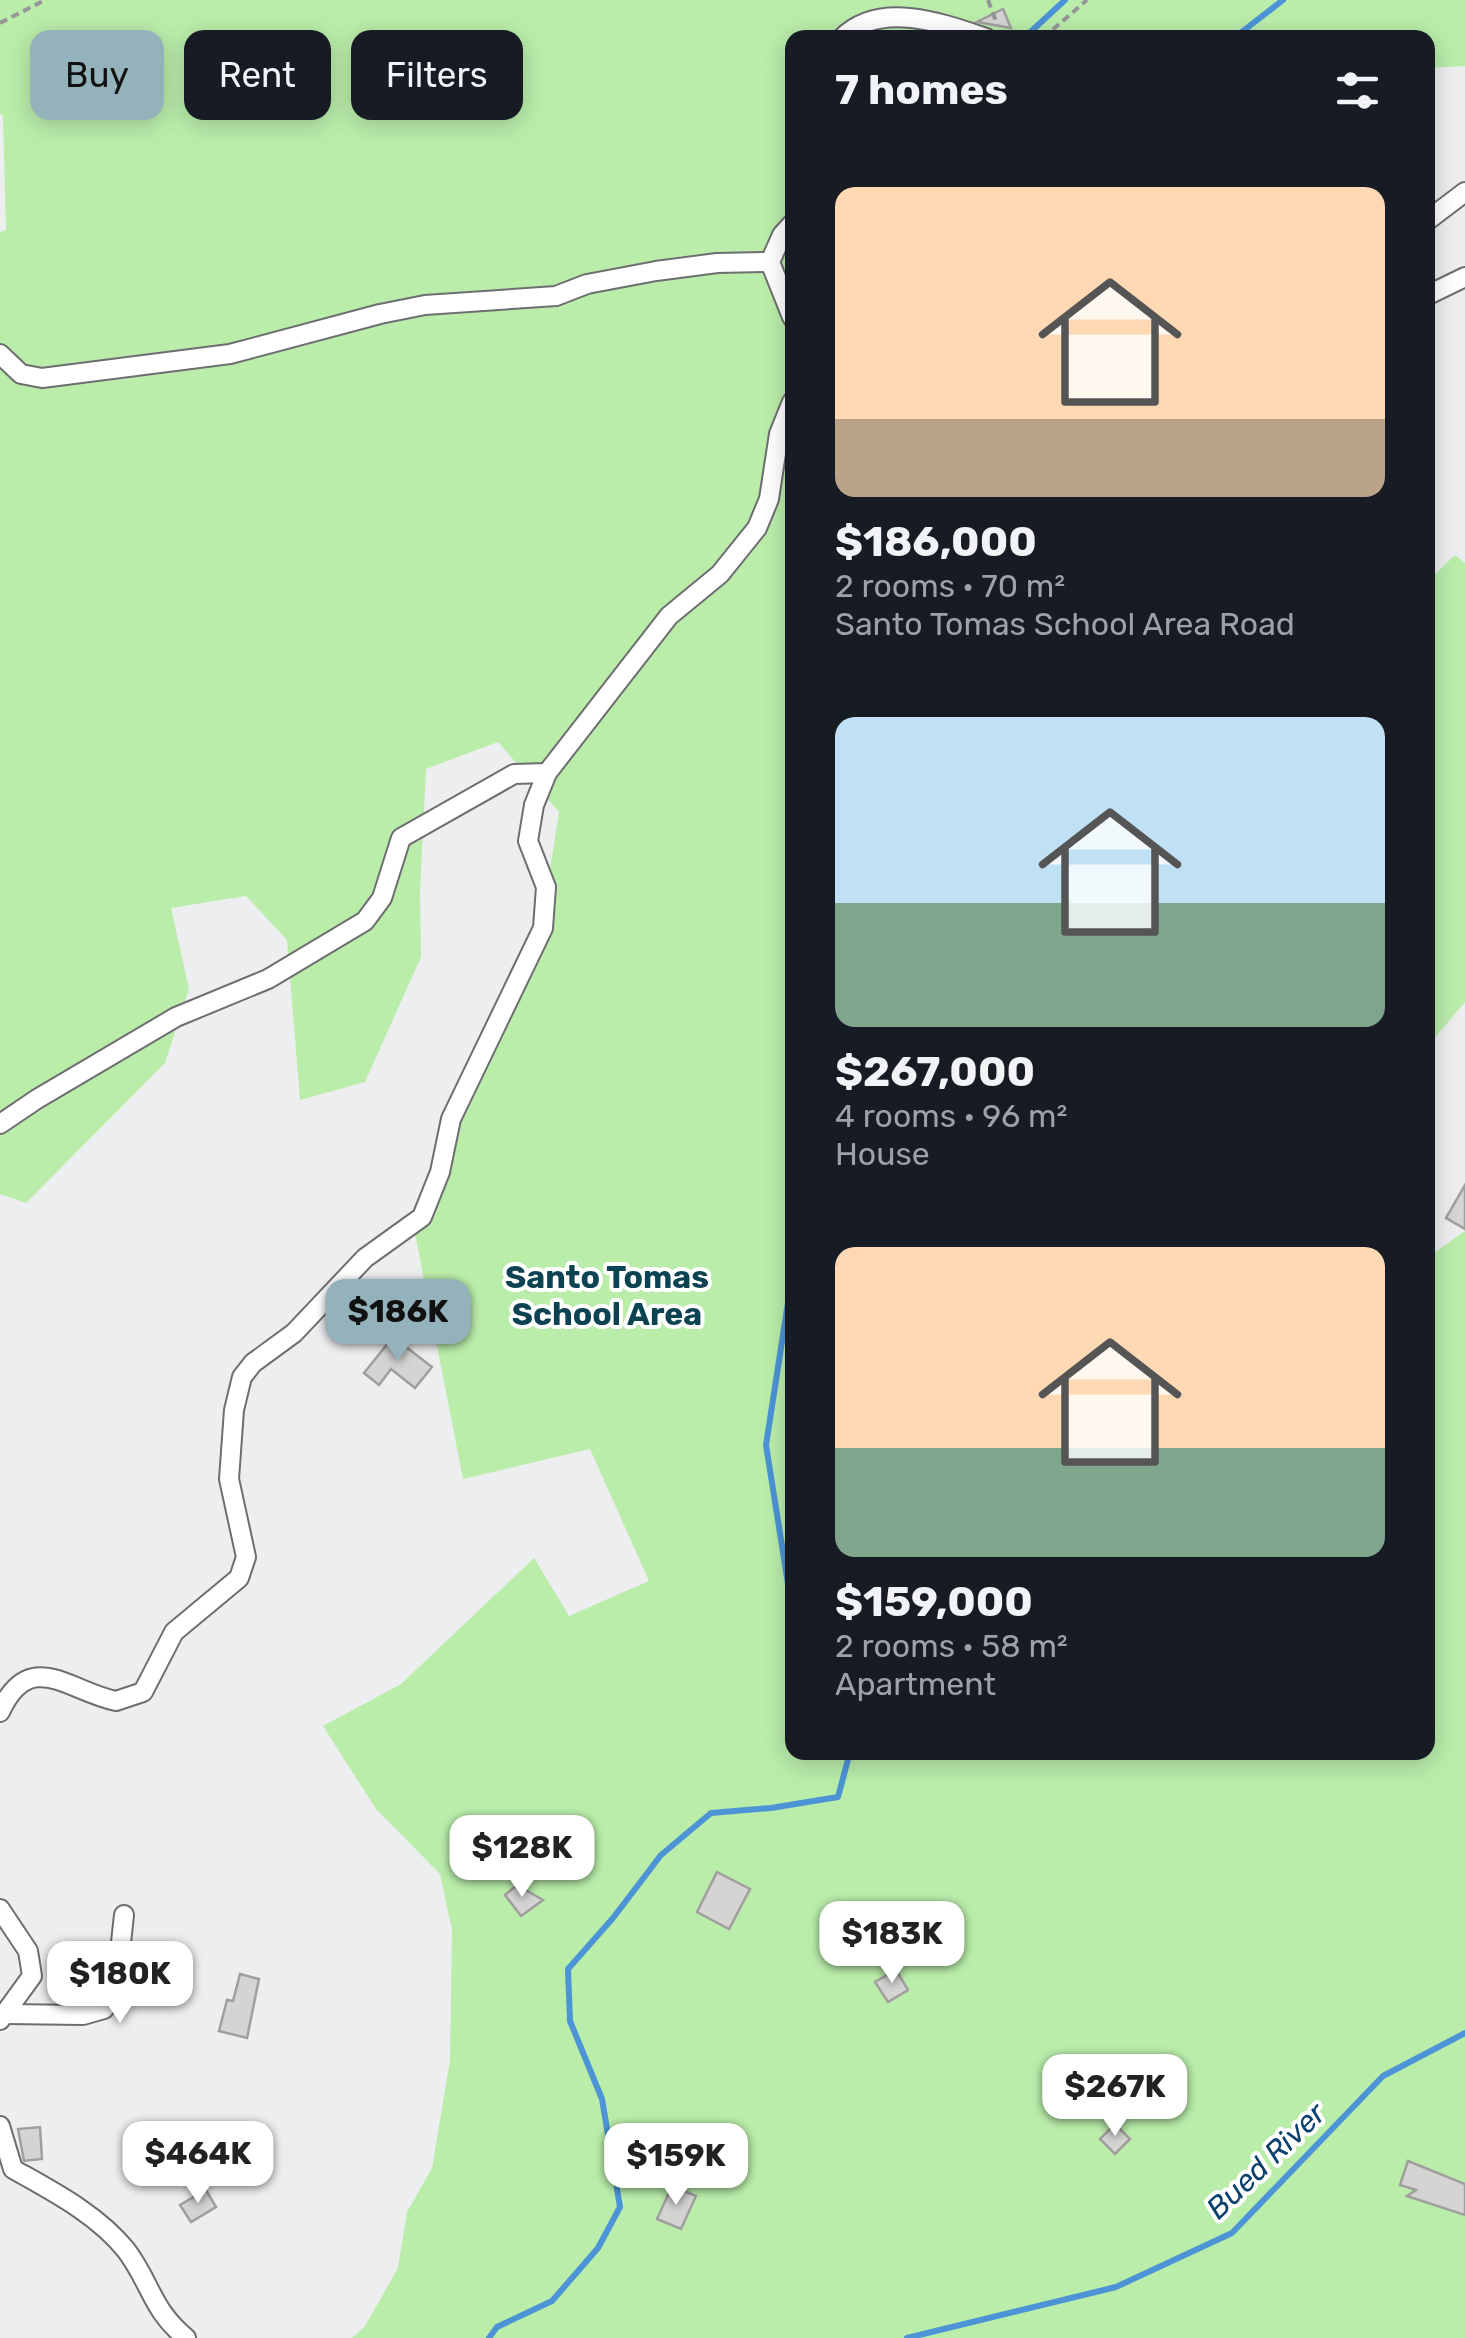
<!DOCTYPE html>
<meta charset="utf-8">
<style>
:root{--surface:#171b24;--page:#242831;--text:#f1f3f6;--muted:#9ea1a6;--accent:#93b2bc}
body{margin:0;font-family:Rubik,sans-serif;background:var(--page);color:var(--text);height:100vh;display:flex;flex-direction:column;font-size:38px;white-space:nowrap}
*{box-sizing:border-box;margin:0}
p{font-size:32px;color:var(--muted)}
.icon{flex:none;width:55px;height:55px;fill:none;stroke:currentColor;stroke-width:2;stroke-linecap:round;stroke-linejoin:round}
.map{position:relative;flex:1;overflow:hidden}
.panel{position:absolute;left:785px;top:30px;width:650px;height:1730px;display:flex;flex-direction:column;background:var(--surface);border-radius:20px;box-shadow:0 5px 25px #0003}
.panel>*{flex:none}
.banner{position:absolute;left:30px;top:30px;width:605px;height:90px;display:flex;gap:20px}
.price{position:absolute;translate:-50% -85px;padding:0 22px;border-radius:20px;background:#fff;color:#222;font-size:32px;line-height:65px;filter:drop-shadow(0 2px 5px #0008)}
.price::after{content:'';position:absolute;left:50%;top:60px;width:30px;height:22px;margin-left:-15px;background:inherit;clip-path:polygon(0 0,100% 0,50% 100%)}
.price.active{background:var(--accent);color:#111}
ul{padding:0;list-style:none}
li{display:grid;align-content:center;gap:20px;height:530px;padding:0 50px}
li span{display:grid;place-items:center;height:310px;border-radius:20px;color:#555}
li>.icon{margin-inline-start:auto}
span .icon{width:180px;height:180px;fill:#fffc;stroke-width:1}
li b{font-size:42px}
h2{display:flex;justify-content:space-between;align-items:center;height:120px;padding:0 50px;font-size:42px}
.chip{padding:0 35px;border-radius:20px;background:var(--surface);box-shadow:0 5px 25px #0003;font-size:35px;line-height:90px}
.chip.active{background:var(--accent);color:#111}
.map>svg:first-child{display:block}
</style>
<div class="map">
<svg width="1465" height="2338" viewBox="0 0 1465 2338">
<rect width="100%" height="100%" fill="#edeef0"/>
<g fill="#baedaa">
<polygon points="0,0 1465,0 1465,66 1428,68 1428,38 792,38 792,1752 1428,1752 1428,1257 1465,1231 1465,2338 352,2338 365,2326 398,2268 407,2212 432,2168 450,2060 452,1930 440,1874 376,1809 323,1726 401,1684 534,1558 569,1616 649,1581 590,1449 463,1479 412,1218 450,1122 543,914 559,812 498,742 426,769 420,893 421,957 365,1082 300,1100 287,940 246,896 171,908 189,989 165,1063 26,1203 0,1194 0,232 6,230 3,116 0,114"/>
<polygon points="1455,555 1465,563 1465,1002 1428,1046 1428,581"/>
</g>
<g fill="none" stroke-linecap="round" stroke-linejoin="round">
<g stroke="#4c94d6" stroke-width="6">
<polyline points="1024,38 1065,0"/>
<polyline points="1234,38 1283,0"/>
<polyline points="792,1292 789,1296 766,1445 792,1609"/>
<polyline points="489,2338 497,2327 552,2301 598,2248 620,2207 602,2099 570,2021 568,1969 613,1918 661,1855 711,1813 771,1808 838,1797 850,1752"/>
<polyline points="907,2338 1116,2287 1232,2233 1383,2076 1465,2033"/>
</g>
</g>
<g fill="#d6d4d2" stroke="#a19f9d" stroke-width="2.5">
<polygon points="1003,9 1011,28 977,22"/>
<polygon points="1465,1185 1465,1229 1446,1218"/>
<polygon points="393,1337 432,1367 415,1388 391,1369 379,1385 364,1373"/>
<polygon points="717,1872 750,1889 729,1929 697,1912"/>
<polygon points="517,1885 543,1900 521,1916 505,1895"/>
<polygon points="896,1970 908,1990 888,2002 875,1982"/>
<polygon points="240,1974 259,1979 247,2038 219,2031 227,2000 233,2001"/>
<polygon points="1115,2124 1130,2139 1115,2154 1100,2139"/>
<polygon points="40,2127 42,2159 24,2161 18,2129"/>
<polygon points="1408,2161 1465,2184 1465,2215 1407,2196 1416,2190 1400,2185"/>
<polygon points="672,2186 696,2196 681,2229 657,2219"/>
<polygon points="206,2190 216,2207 191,2222 180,2205"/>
</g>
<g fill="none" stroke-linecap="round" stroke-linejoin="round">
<g stroke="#6e6e71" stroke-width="22">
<g id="street">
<path d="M842,38C880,0 942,23 986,38"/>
<polyline points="1428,220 1465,192"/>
<polyline points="792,224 782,235 770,262 792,317"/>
<polyline points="1428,295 1465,277"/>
<polyline points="0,354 21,374 42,378 230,354 380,314 425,305 556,296 587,284 656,271 717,263 770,262"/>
<polyline points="0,1124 37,1099 176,1017 268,979 365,921 382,898 401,838 514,774 547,773"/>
<path d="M0,1712C30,1647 68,1691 116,1701L143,1692L174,1632L239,1578L246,1557L229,1479L234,1410L242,1377L253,1363L294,1333L365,1258L422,1217L440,1172L451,1119L543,928L546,887L528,841L534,805L547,773L669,616L720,574L757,528L769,499L779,434L792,402"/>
<polyline points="0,1909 28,1951 32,1976 0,2020"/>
<polyline points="7,2014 83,2015 104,2009 116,1988 124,1915"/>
<path d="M0,2126L13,2169C52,2191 97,2214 126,2250C151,2283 151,2309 186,2338"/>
</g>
</g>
<g stroke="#959697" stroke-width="4" stroke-dasharray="8 5" stroke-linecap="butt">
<polyline points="988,0 997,24"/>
<polyline points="0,23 45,0"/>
<polyline points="1043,38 1087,0"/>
</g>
<use href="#street" stroke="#fff" stroke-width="18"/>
</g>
<g text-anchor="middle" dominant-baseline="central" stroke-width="8" stroke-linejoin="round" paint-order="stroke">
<g font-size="30" font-style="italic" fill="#0b416d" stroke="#fff">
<text transform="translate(1266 2161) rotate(-44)">Bued River</text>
</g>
<g font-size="32" font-weight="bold" fill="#0c4353" stroke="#fff">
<text x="607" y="1277">Santo Tomas<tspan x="607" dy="37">School Area</tspan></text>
</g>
</g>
</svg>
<b class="price active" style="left:398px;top:1364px">$186K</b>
<b class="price" style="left:522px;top:1900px">$128K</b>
<b class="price" style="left:892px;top:1986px">$183K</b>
<b class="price" style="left:120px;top:2026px">$180K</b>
<b class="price" style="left:1115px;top:2139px">$267K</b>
<b class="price" style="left:198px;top:2206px">$464K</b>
<b class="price" style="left:676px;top:2208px">$159K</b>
<div class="banner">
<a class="chip active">Buy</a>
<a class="chip">Rent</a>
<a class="chip">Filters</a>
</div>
<section class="panel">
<h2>7 homes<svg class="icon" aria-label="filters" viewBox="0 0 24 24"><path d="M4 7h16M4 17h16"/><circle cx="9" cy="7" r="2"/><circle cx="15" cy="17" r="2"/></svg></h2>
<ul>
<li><span style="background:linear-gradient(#ffd9b3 75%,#b9a48a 0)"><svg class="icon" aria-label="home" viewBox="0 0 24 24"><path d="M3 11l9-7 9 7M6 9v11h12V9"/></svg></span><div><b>$186,000</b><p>2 rooms · 70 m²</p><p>Santo Tomas School Area Road</p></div></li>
<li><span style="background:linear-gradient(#bfe0f5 60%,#7fa58c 0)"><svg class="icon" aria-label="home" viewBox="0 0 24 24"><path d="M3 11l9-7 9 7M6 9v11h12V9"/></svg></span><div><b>$267,000</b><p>4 rooms · 96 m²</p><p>House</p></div></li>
<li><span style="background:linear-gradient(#ffd9b3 65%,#7fa58c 0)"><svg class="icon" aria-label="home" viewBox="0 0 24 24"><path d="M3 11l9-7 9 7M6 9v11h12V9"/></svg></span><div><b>$159,000</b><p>2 rooms · 58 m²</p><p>Apartment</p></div></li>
</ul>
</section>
</div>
